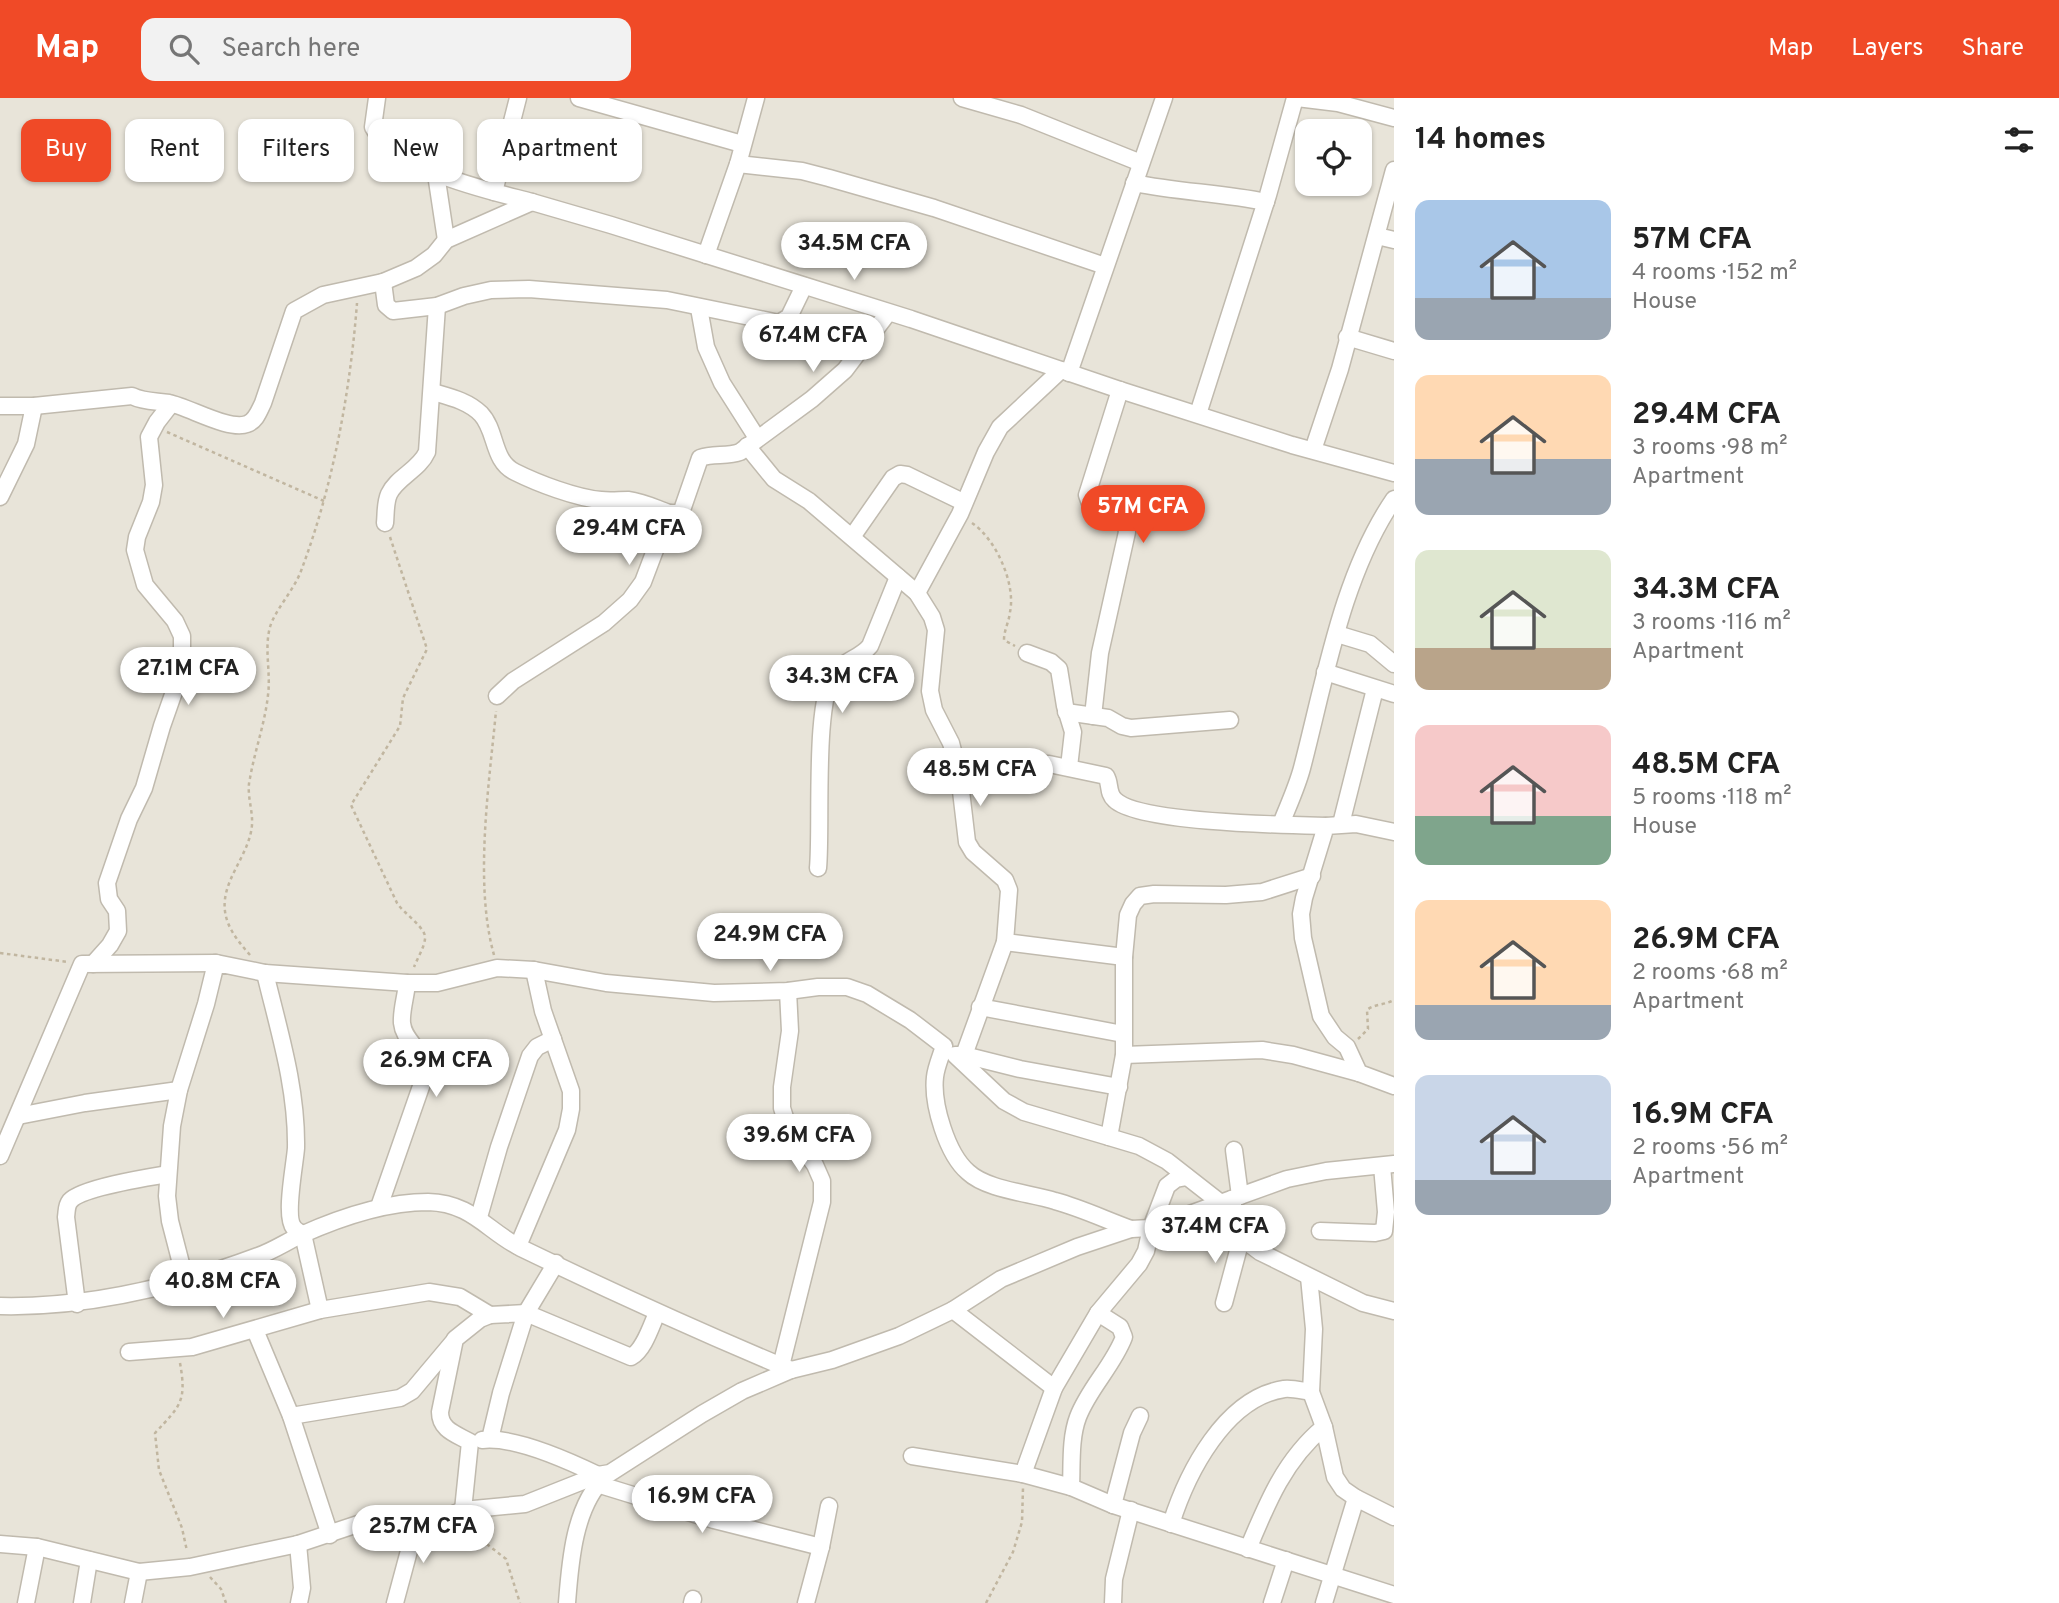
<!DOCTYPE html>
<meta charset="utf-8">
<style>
:root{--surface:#fff;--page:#f2f2f2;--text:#222;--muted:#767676;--accent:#f04a27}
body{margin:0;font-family:Overpass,sans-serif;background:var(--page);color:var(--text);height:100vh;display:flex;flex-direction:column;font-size:26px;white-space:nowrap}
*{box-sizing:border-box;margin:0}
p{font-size:23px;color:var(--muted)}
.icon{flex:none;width:38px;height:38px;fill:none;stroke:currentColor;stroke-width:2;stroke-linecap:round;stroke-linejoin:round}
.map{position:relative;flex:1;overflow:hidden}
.panel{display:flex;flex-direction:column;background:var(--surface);width:665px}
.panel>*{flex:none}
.guide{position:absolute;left:21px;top:21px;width:665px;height:63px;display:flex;gap:14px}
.buttons{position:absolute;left:1295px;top:21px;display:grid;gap:14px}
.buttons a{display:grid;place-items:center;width:77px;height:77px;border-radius:14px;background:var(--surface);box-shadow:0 2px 5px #0004;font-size:35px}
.price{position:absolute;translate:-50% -60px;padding:0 16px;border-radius:24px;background:#fff;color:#222;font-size:23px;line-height:46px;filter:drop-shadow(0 2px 4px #0008)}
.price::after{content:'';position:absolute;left:50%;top:42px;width:21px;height:16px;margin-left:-10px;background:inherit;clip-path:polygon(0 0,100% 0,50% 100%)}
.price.on{background:var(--accent);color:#fff}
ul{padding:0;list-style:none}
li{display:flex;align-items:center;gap:21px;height:175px;padding:0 21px}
li span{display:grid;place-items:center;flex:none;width:196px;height:140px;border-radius:14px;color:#555}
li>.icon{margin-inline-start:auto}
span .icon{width:84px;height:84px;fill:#fffc;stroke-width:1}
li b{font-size:30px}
h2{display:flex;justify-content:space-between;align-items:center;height:84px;padding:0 21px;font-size:30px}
.tag{padding:0 24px;border-radius:14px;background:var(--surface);box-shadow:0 2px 5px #0004;font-size:24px;line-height:63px}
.tag.on{background:var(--accent);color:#fff}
header{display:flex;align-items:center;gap:42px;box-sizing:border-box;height:98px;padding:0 35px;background:var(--accent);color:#fff}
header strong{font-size:33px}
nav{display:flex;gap:38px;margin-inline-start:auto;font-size:24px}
.search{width:490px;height:63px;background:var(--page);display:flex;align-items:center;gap:18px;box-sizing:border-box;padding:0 24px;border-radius:14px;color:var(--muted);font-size:26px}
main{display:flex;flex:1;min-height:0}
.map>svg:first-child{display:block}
</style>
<header>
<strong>Map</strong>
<div class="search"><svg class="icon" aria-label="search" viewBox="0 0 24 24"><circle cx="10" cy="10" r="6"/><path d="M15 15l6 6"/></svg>Search here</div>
<nav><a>Map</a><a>Layers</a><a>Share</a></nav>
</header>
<main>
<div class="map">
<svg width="1394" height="1505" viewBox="0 0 1394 1505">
<rect width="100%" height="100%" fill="#f5f2eb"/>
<path fill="#e8e4d9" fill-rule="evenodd" d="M0,0H1394V1505H0ZM1307,33H1360V86H1307Z"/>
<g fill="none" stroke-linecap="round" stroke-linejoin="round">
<g stroke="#c0baae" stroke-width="19">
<g id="street">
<path d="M377,0L373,29C396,73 487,92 532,104"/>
<polyline points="579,0 742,46"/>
<polyline points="962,0 1021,17 1141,65"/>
<polyline points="1297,0 1338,5 1394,20"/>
<polyline points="738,66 802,73 829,80 934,110 1105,168"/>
<polyline points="436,76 446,142"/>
<path d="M1134,85C1178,94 1222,95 1266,104"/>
<polyline points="494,94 518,0"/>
<polyline points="1377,138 1394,142"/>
<polyline points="706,157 738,66 756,0"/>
<polyline points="383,184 386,207 393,213 437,208 464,198 491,192 529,191 667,202 779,225 789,219 804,188"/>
<polyline points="699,210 706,249 722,285 757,340"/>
<polyline points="1347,239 1394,253"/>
<polyline points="1069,275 1164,0"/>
<path d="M433,294C450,299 468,303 481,316C497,333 492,363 515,374C537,385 576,400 601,402C610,403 619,402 628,402C643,404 655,410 669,415"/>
<path d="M0,308H34L132,298C144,304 156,303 169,305C189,309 229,333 247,326C256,323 259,313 263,305L294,213L323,197L383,184L416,170L434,157L446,142L532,104L611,127L911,221L1120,292L1292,347L1394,375"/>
<polyline points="1198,316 1268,97 1295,0"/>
<polyline points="747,348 774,381 809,403 917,495 932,519 936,532 930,593 934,612 951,645 959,676 967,744 973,754 1005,782 1009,792 1005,844 1124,859"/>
<polyline points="1313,352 1340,271 1394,72"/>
<polyline points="0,399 26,346 34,308"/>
<path d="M385,425C386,415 385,405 389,396C397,379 419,372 427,354L437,208"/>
<polyline points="852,439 893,380 900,376 907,377 963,404"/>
<polyline points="917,495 960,416 986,354 1000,329 1061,272"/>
<polyline points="1337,536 1370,546 1394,566"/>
<polyline points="1027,555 1051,564 1059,571 1065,608 1073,634 1069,669"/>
<polyline points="1325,574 1394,596"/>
<path d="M497,598L513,583L604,525L630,502L643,484L669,415H678L682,412L700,360C713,355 727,359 740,354L812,301L845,272L888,215"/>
<polyline points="1066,614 1108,620 1122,628 1131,630 1230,622"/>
<path d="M1093,618L1100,555L1127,434C1125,415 1107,414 1091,408L1087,397L1120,292"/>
<path d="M959,676L1019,665L1049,666L1106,678C1111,686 1107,695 1115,702C1139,725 1287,727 1326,728"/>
<path d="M1281,726C1288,708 1297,689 1302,670C1325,582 1342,477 1394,401"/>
<polyline points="1341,726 1375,591"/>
<polyline points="1394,734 1356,726 1326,728 1304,800 1301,816 1303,840 1321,918 1335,939 1347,949 1359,975 1394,988"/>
<path d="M818,770C822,729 813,603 835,574C844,563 860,560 870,548L898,479"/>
<polyline points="1005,844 964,957 955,957 1004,1003 1024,1014 1109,1039"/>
<polyline points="93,866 110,847 118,833 117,813 109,801 107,785 129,721 144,690 162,628 182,571 182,538 175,523 145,487 135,452 137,439 151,404 154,387 149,339 157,324 171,306"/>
<path d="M265,875C279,933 297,990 296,1050C295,1066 284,1119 294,1130C294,1131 302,1136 303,1136L320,1212L429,1194L460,1199L490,1217L480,1221L455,1241L440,1314C440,1332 456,1336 470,1344L463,1412"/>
<polyline points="980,909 1123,936"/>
<polyline points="964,957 1020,971 1119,989"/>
<polyline points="1124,957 1262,952 1293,957 1359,975"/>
<polyline points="18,1018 85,1005 179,992"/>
<polyline points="1234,1052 1240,1098"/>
<polyline points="0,1058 82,866 216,865"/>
<polyline points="1232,1101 1237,1130 1244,1142 1260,1154 1363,1205 1394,1213"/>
<polyline points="1222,1106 1167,1063 1139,1048 1109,1039 1124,957 1124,859 1128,817 1133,806 1140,798 1154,796 1226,797 1262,794 1312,778"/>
<path d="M379,1109L425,977C425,950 404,945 402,925C401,913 406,898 407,885"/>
<polyline points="479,1119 499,1049 530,958 537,949 553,941"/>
<polyline points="1320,1133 1375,1135 1384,1133 1386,1114 1382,1068"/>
<polyline points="518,1148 567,1032 571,1011 571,993 543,913 534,872"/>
<path d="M556,1165L526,1215L631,1259C644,1252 651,1228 657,1215"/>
<polyline points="1309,1179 1314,1231 1311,1294 1324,1329 1335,1379 1343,1391 1356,1400 1394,1419"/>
<path d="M185,1181L170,1123L167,1098L172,1028L179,992L206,906L216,865L265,875L407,885H437L497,870L534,872L606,885L714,895L788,893L818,889H847L867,896L910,922L944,948C941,958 936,969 935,979C932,1006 947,1056 968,1074C987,1092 1030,1095 1055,1103C1081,1110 1106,1122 1131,1131"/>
<polyline points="1224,1205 1242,1138"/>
<path d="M77,1206L66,1119C67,1113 66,1108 70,1103C81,1090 150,1079 168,1076"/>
<path d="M0,1208C89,1210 175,1189 258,1158C273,1153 286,1144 301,1137C339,1120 385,1104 428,1104C472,1105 487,1133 521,1150C610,1193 700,1234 791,1272"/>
<polyline points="953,1212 1054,1290"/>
<polyline points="490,1217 526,1215 501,1295 490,1341"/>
<polyline points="255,1232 291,1318 330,1437"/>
<polyline points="129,1254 192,1249 320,1212"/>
<polyline points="781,1268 822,1104 822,1083 815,1067 788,1029 782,1010 782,989 790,933 788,893"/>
<polyline points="291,1318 400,1300 412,1293 454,1243"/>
<path d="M482,1342C514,1338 569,1363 598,1377"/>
<polyline points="912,1358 1023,1376 1071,1389 1113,1407 1394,1497"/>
<polyline points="1023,1376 1054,1290 1098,1215 1139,1166 1146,1153 1151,1130 1167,1088 1176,1081 1187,1079"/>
<polyline points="597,1386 714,1422 821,1449"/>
<path d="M1071,1389C1072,1367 1070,1340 1078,1319C1089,1290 1113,1268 1124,1239L1120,1229L1098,1215"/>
<polyline points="1113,1407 1132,1335 1140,1318"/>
<path d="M1171,1426C1187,1375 1225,1300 1284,1291C1293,1290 1303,1293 1311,1294"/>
<polyline points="0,1446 37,1449 139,1474 190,1469 298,1446 364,1424 439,1422 463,1412 525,1406 598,1377 610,1375 702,1316 742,1293 791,1272 832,1262 899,1238 953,1212 1001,1181 1077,1149 1131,1131 1151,1130 1287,1081 1326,1073 1394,1066"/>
<polyline points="298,1446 302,1490 299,1505"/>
<path d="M1248,1451C1267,1405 1285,1361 1324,1329"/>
<polyline points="26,1505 37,1449"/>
<polyline points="82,1505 89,1462"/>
<polyline points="133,1505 139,1474"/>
<polyline points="395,1505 417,1423"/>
<path d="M567,1505C570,1465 574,1408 605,1379"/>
<polyline points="692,1505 693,1501"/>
<polyline points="806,1505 821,1449 829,1408"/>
<polyline points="1113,1505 1114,1481 1131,1412"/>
<polyline points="1272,1505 1286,1462"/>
<polyline points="1324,1505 1356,1400"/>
</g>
</g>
<g stroke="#c1b6a0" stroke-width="2.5" stroke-dasharray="3.5 3.5" stroke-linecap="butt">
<polyline points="167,334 324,403"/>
<path d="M972,425C996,441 1016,486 1010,514C1009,524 1004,532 1004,542L1015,548"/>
<path d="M390,439L427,551L403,600L400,628L351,707L397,805C404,816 427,830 425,841C424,850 417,861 414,869"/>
<polyline points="0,855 68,864"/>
<path d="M250,857C236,841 222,824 225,801C228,776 250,753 252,727C253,711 246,696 250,680C255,652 265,625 268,597C271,575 264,551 270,529C275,512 294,492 301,473C333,388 350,295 357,205"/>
<path d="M494,857C474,786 489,687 496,613"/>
<path d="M1358,941L1368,931L1367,912C1374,906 1385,907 1394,902"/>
<path d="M180,1265C187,1304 180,1308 155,1335L159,1372L182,1430L187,1453"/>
<polyline points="469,1425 479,1440 506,1461 520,1505"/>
<polyline points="210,1479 221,1491 226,1505"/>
<polyline points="986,1505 1013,1454 1022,1424 1023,1390"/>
</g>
<use href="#street" stroke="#fff" stroke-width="16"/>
</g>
</svg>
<div class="buttons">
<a><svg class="icon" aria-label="locate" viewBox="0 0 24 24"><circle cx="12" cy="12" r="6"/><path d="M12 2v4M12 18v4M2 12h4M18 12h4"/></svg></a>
</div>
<b class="price" style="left:854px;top:184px">34.5M CFA</b>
<b class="price" style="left:813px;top:276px">67.4M CFA</b>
<b class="price on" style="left:1143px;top:447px">57M CFA</b>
<b class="price" style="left:629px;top:469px">29.4M CFA</b>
<b class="price" style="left:188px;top:609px">27.1M CFA</b>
<b class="price" style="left:842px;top:617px">34.3M CFA</b>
<b class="price" style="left:980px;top:710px">48.5M CFA</b>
<b class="price" style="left:770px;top:875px">24.9M CFA</b>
<b class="price" style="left:436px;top:1001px">26.9M CFA</b>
<b class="price" style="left:799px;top:1076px">39.6M CFA</b>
<b class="price" style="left:1215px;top:1167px">37.4M CFA</b>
<b class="price" style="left:223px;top:1222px">40.8M CFA</b>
<b class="price" style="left:702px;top:1437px">16.9M CFA</b>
<b class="price" style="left:423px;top:1467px">25.7M CFA</b>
<div class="guide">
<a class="tag on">Buy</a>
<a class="tag">Rent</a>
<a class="tag">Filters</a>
<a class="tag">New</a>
<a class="tag">Apartment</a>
</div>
</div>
<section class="panel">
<h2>14 homes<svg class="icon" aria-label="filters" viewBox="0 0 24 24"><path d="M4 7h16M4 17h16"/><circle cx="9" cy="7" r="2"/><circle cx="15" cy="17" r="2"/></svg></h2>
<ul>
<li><span style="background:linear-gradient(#a9c7e8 70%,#9aa5b1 0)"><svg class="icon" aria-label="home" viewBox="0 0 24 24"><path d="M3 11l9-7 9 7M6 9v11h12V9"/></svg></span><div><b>57M CFA</b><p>4 rooms · 152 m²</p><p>House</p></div></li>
<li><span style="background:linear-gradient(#ffd9b3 60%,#9aa5b1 0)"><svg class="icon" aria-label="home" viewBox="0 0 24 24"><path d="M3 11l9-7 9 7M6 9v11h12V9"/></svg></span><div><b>29.4M CFA</b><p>3 rooms · 98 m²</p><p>Apartment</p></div></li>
<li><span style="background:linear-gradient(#dfe7d0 70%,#b9a48a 0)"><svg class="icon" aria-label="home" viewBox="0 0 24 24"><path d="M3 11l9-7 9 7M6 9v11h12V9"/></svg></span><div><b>34.3M CFA</b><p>3 rooms · 116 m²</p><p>Apartment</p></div></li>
<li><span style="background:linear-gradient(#f6c9c9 65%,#7fa58c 0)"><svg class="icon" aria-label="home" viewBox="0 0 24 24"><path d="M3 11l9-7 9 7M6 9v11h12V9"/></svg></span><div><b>48.5M CFA</b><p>5 rooms · 118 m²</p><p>House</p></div></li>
<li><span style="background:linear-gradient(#ffd9b3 75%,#9aa5b1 0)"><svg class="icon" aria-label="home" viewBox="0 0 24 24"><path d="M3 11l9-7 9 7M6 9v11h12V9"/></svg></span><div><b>26.9M CFA</b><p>2 rooms · 68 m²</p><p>Apartment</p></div></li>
<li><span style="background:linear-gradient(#c9d6e8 75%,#9aa5b1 0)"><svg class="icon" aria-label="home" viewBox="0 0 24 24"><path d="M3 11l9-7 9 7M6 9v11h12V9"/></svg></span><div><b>16.9M CFA</b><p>2 rooms · 56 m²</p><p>Apartment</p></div></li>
</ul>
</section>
</main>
